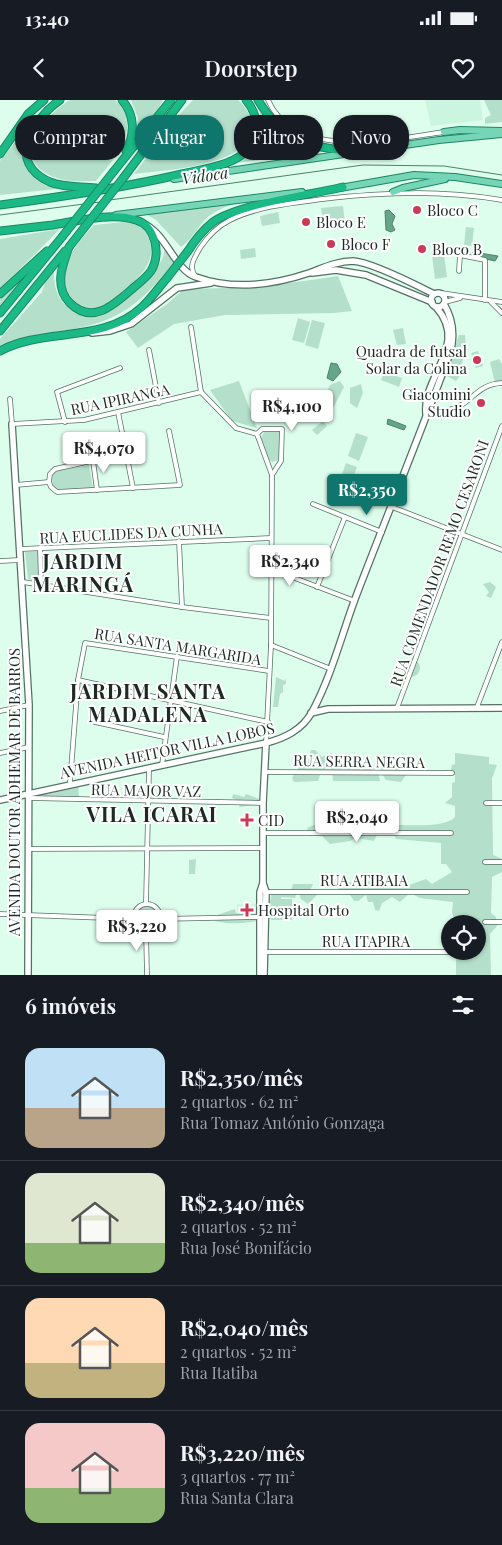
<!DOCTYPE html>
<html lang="pt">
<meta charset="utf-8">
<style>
:root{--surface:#171b24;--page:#20242c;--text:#f1f3f6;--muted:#9ea1a6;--line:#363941;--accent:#0f766e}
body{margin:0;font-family:"Playfair Display",serif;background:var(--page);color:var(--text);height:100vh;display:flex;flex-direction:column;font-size:19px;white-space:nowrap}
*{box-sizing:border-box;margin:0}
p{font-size:16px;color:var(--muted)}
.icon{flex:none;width:28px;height:28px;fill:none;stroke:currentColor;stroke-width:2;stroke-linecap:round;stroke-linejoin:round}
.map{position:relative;height:875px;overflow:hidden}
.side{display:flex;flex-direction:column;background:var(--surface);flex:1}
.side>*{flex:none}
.guide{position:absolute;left:15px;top:15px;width:472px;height:45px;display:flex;gap:10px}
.controls{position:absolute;left:441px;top:815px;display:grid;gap:10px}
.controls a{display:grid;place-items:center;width:45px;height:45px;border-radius:50%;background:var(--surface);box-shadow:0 1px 4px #0004;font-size:25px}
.price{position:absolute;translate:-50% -42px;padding:0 11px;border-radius:5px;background:#fff;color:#222;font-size:16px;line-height:32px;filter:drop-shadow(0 1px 2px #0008)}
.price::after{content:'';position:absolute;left:50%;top:30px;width:15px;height:11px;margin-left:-8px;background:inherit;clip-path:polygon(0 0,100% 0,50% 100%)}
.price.active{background:var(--accent);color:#fff}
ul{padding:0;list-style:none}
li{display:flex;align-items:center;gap:15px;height:125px;padding:0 25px}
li+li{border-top:1px solid var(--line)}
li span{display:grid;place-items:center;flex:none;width:140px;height:100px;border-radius:15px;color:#555}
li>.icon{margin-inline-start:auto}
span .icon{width:60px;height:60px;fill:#fffc;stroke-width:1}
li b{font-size:21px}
h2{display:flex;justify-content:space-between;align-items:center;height:60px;padding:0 25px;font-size:21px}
.chip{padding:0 18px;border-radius:20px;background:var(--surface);box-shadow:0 1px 4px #0004;font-size:18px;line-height:45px}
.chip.active{background:var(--accent);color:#fff}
.status{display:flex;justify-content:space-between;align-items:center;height:35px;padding:0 25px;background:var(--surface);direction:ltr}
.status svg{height:14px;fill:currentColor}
header{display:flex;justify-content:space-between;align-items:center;height:65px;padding:0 25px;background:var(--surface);font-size:22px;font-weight:600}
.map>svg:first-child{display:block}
</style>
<div class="status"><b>13:40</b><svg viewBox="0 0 49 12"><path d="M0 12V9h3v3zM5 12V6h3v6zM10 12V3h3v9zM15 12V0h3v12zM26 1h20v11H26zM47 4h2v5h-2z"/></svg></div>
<header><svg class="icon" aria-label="back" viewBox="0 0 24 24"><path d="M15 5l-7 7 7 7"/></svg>Doorstep<svg class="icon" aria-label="heart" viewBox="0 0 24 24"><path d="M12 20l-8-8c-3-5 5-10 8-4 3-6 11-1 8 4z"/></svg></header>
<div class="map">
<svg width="502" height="875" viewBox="0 0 502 875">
<rect width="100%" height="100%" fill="#ddfeed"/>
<g fill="#ccf5e0">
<polygon points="425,0 480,0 483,20 431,26"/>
<rect x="237" y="804" width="20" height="8"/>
</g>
<g fill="#b4dfca">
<path d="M70,0H115C144,27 115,58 96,81C81,81 68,83 54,77C7,59 45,15 70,0Z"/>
<polygon points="131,0 163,0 156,13 134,42 138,18"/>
<path d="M193,0H238C246,7 252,17 252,27C251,67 164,70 134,74L177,17Z"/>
<path d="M253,0H256L271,23L326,51L231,64C259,48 274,30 253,0Z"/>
<polygon points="484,0 502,0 502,22 485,24 485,18 491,15"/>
<path d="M27,27C28,33 25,36 24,42C22,60 41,81 56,89L0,95V61Z"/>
<path d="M235,103C226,107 217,110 209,116C198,125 193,139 181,147L156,120L144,113Z"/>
<polygon points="343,106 345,125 324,127 321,108"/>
<polygon points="278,112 280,123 262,126 260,116"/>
<path d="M124,122C135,122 143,126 148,137C158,160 142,175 126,188C119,194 113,202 105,206C89,213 70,203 66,186C60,162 79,141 94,125Z"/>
<polygon points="466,127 474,128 472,146 464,145"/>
<polygon points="60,129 0,189 0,139"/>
<path d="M165,146L176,159C148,196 125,219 78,228C51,234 25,233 0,247V239L42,192L46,179L54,172C53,203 73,218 104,213C118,210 154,174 161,161C164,157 164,151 165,146Z"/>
<polygon points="255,148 256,157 241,159 240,150"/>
<polygon points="444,155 447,177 435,179 432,156"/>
<polygon points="32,170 0,207 0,199"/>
<path d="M338,176L352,211L334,213L225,215L174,224L138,248L126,232L167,204L185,188C237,190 287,184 338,176Z"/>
<polygon points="298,218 310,222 304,243 292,240"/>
<polygon points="312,220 325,223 318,249 305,245"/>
<polygon points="403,228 406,244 397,245 393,230"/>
<polygon points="459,235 465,235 466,246 459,277 456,281 447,276 447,270"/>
<polygon points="478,251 483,266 476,268 471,253"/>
<polygon points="499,259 502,264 502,281 495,283 490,262"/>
<polygon points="384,272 402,278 399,287 381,280"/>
<polygon points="239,281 257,328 232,321 210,290"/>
<polygon points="340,281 344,287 330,314 319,314 314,310 320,303 320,297 327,292 330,285"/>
<polygon points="361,284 363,293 357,308 350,303 350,288"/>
<polygon points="323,321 327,326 317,335 312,330"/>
<polygon points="264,332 280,332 279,360 272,362 268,359 261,338"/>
<polygon points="356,333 368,337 359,361 348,356"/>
<polygon points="346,363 357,367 350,386 339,382"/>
<polygon points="89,365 93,388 57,391 53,386 52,376 56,371"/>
<polygon points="38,451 39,482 28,479 25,452"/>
<polygon points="490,482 496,487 491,498 486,496 489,492 483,484"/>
<circle cx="411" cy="568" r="9"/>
<polygon points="276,577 285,581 286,578 286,584 283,585 283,592 280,594 278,607 273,607"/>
<polygon points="311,650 315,650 322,657 331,653 341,657 342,668 362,668 376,665 378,669 373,669 373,672 379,675 380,681 333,681 332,672 321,672 318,681 294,682 292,678 299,667 307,663"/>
<path d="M455,653L489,657V664L497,665L492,678L493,755L502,759V772L492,777L491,813L496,817L497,826L490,834L491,875H456V851H478V824H456L452,812L453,802L420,798L410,793L400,802L392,797L382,803L379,811L375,810L373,802H368L366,795L358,801H354L350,795L342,794L338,788L341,783L350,782L357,785C368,781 377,777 388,785L403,782L409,785L426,779L432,784L452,772L446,764H441V743L396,739L392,731L398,725C412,725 445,728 455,717V706L445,703L452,697V683L455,682V675L450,673L452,665L455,664Z"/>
<polygon points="402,662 407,674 401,682 386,680 381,673 382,663 391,664"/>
<polygon points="78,682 79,698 38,696 38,691"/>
<polygon points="233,694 244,697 246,694 262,700 256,705 239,707 241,702 232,698"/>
<polygon points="368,719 381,726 374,741 355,738 350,741 330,744 322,736 309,736 307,728 321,722 348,729"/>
<polygon points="196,759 195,774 189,774 189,760"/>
<path d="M293,784H313L309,793L317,795L308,804L301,799L298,791L295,798L281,797V799H292V820H272L263,814L257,821C243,823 229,825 215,821L217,815L235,809L236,813H255L256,802L264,805L270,802L272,790H291Z"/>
<circle cx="147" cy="816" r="11"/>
</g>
<g fill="#65a688" stroke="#4f816a">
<polygon points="389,110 395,116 392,124 395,130 391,132 386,130 385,111"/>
<polygon points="473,152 498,156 495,161 472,156"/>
<polygon points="331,263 337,264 341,272 333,281 327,278"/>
<polygon points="388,319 406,326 404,330 387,324"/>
</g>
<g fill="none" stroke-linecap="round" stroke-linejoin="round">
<g stroke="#4f816a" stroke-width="1">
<polyline points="110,100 363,65 444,66 502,75"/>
<polyline points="92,103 101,102"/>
<polyline points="0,115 84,104"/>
</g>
<g stroke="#547264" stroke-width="5.5">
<g id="street">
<path d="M268,0C295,62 393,39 444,32"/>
<polyline points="459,171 460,155 485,160 485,200"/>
<path d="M195,176C188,166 195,157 200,148C208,136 218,126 230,120C258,106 293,103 323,99C387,92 439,90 502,100"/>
<polyline points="441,193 502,202"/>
<polyline points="445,202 460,198"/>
<polyline points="491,202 502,213"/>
<polyline points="191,227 201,292"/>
<polyline points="149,250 159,303"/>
<polyline points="201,292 236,328 257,334"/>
<polyline points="10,299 12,324 84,320 201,292"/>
<path d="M428,308C470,319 469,284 502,283"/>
<polyline points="118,312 133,388"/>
<polyline points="65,322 57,292 120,268"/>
<polyline points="257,334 272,375 271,545 266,643"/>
<polyline points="257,334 262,329 282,329 281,361 272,375"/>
<polyline points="93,361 97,390"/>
<polyline points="49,382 51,387 57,392 180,385 169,331"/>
<polyline points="49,382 50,374 55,369 127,353"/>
<polyline points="16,385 49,382"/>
<polyline points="313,404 382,432"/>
<polyline points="392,407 502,450"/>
<polyline points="179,441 182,507"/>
<polyline points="40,448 41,485"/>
<polyline points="21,449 271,438"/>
<polyline points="0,461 20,460"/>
<polyline points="271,469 355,501"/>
<polyline points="23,482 182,507 271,518"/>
<polyline points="317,487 345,417"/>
<polyline points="271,545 331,569"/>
<polyline points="78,580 268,622"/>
<polyline points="477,607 502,542"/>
<polyline points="397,608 502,326"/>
<polyline points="0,611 29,605"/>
<polyline points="95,622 164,637"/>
<polyline points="0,653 29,647"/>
<polyline points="162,665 177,556"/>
<polyline points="265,672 452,673"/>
<polyline points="70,683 78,580 85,543 269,571"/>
<polyline points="28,698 263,703"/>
<polyline points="486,703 502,703"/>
<polyline points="263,733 451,733"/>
<polyline points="28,749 263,748"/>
<polyline points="485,762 502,762"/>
<polyline points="265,792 467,792"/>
<polyline points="146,803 149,668"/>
<circle cx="147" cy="817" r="13"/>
<polyline points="0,814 134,819"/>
<polyline points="160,819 260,817"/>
<polyline points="485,822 502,822"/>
<polyline points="146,830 147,875"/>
<polyline points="265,852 467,852"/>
</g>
</g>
<g stroke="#547264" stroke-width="8">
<g id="secondary">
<path d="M146,125C167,136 175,170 196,177C232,190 273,185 309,173C323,168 337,161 353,161C372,162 416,185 434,194"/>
<polyline points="312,173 336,170 366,175 432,202"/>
<circle cx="438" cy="200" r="7"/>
<polyline points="92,233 110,231 131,224 177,188 211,183"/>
<path d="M426,314C422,276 470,245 436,207"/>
<polyline points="12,324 29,605 28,875"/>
<polyline points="311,613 328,609 502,608"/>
<path d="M0,700L266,643C285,638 302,630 312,612C331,577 341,537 355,499C386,418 419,337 449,256C455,238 454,221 444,204"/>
<polyline points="263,783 266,792 264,875"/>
<polyline points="260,875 260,792 263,783 263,703 266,643"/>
</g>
</g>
<g stroke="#1b8763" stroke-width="8">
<g id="primary">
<polyline points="444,32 460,30 502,31"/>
<polyline points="174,79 439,40 502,34"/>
<polyline points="340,88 414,75 455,77 502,84"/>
<polyline points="393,92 403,88 445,79"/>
<polyline points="116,115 302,92"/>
</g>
</g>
<g stroke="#1b8763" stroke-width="9">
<g id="highway">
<path d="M60,0C33,19 5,62 50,82C65,88 80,86 96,88"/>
<path d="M122,0C135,15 135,34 126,51"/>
<path d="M258,0C283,42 308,46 354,52"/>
<polyline points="0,54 28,14 44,0"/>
<polyline points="114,71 171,0"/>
<polyline points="124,77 182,0"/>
<path d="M0,105C61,97 122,88 182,74C202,69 226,67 243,54C261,40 260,17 246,0"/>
<path d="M0,131C18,129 35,127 53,125C77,121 113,112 136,120C156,126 161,154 151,171C146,178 138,184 132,189C114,205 92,225 70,203C54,187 62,166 69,147"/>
<path d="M188,151C195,140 203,130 213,122C239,104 310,95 343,87"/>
<polyline points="0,194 47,151"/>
<polyline points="0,213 62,137"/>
<polyline points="0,231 65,151"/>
<path d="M0,251C44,227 103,244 142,207C151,199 159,187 167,178"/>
</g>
</g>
<use href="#street" stroke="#fff" stroke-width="4"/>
<use href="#secondary" stroke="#fff" stroke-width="5.5"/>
<use href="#primary" stroke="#76d5b6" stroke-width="6"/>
<use href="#highway" stroke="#1ab985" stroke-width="7"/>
<g stroke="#1b8763" stroke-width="9" stroke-linecap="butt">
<g id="highway-bridge">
<polyline points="62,137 114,71"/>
<polyline points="69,147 124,77"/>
<polyline points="167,178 188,151"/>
</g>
</g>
<use href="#highway-bridge" stroke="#1ab985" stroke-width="7"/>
</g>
<g fill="#ca3a56" stroke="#fff" stroke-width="2">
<circle cx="417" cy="110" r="5"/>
<circle cx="306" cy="122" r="5"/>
<circle cx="331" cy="144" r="5"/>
<circle cx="422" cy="149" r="5"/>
<circle cx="477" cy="260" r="5"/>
<circle cx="481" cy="303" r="5"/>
<path d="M244.5 712.5h5v5h5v5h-5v5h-5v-5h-5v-5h5z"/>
<path d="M244.5 802.5h5v5h5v5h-5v5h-5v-5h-5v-5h5z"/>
</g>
<g text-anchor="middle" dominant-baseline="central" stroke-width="4" stroke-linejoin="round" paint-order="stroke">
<g font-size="15" fill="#1d2a24" stroke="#fff" text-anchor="start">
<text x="427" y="110">Bloco C</text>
<text x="316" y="122">Bloco E</text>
<text x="341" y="144">Bloco F</text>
<text x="432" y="149">Bloco B</text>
<text x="467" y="251" text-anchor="end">Quadra de futsal<tspan x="467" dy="17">Solar da Colina</tspan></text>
<text x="471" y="294" text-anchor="end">Giacomini<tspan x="471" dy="17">Studio</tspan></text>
<text x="258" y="720">CID</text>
<text x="258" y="810">Hospital Orto</text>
</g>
<g font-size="15" fill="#1d2a24" stroke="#fff">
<text transform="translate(120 299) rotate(-12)">RUA IPIRANGA</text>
<text transform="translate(131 433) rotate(-3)">RUA EUCLIDES DA CUNHA</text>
<text transform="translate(439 463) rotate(-70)">RUA COMENDADOR REMO CESARONI</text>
<text transform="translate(178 546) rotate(9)">RUA SANTA MARGARIDA</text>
<text transform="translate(167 650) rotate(-12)">AVENIDA HEITOR VILLA LOBOS</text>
<text transform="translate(359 661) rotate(1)">RUA SERRA NEGRA</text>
<text transform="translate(146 690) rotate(1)">RUA MAJOR VAZ</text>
<text transform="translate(14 692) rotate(-90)">AVENIDA DOUTOR ADHEMAR DE BARROS</text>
<text x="364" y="780">RUA ATIBAIA</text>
<text x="366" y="841">RUA ITAPIRA</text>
</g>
<g font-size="16" font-style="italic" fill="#123124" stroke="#fff">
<text transform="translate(205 75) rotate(-8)">Vidoca</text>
</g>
<g font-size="20" font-weight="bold" letter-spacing="1" fill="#1d2a24" stroke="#fff">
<text x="83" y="460">JARDIM<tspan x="83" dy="23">MARINGÁ</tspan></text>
<text x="148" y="590">JARDIM SANTA<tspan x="148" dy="23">MADALENA</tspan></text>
<text x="152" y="713">VILA ICARAI</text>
</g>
</g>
</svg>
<div class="controls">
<a><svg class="icon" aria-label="locate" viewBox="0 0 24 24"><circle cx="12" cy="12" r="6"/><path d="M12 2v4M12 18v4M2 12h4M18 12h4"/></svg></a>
</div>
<b class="price" style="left:292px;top:332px">R$4,100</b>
<b class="price" style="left:104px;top:374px">R$4,070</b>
<b class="price active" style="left:367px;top:416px">R$2,350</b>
<b class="price" style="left:290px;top:487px">R$2,340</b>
<b class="price" style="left:357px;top:743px">R$2,040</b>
<b class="price" style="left:137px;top:852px">R$3,220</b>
<div class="guide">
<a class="chip">Comprar</a>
<a class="chip active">Alugar</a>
<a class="chip">Filtros</a>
<a class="chip">Novo</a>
</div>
</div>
<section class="side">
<h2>6 imóveis<svg class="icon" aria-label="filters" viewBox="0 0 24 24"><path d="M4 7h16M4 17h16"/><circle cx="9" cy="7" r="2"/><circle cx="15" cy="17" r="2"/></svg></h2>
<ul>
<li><span style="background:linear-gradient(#bfe0f5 60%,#b9a48a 0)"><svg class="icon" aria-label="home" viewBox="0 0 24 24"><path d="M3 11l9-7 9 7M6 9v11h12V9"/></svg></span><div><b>R$2,350/mês</b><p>2 quartos · 62 m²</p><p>Rua Tomaz António Gonzaga</p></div></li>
<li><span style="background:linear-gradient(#dfe7d0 70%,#8fb573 0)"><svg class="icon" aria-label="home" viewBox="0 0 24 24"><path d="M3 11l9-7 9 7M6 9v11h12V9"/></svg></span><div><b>R$2,340/mês</b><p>2 quartos · 52 m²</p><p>Rua José Bonifácio</p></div></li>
<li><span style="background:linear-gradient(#ffd9b3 65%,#c2b280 0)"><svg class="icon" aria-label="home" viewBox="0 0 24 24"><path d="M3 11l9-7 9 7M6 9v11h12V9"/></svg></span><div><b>R$2,040/mês</b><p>2 quartos · 52 m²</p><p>Rua Itatiba</p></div></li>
<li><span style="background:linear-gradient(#f6c9c9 65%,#8fb573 0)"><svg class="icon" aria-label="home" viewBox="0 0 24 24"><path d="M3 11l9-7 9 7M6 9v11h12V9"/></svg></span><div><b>R$3,220/mês</b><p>3 quartos · 77 m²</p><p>Rua Santa Clara</p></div></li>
</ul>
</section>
